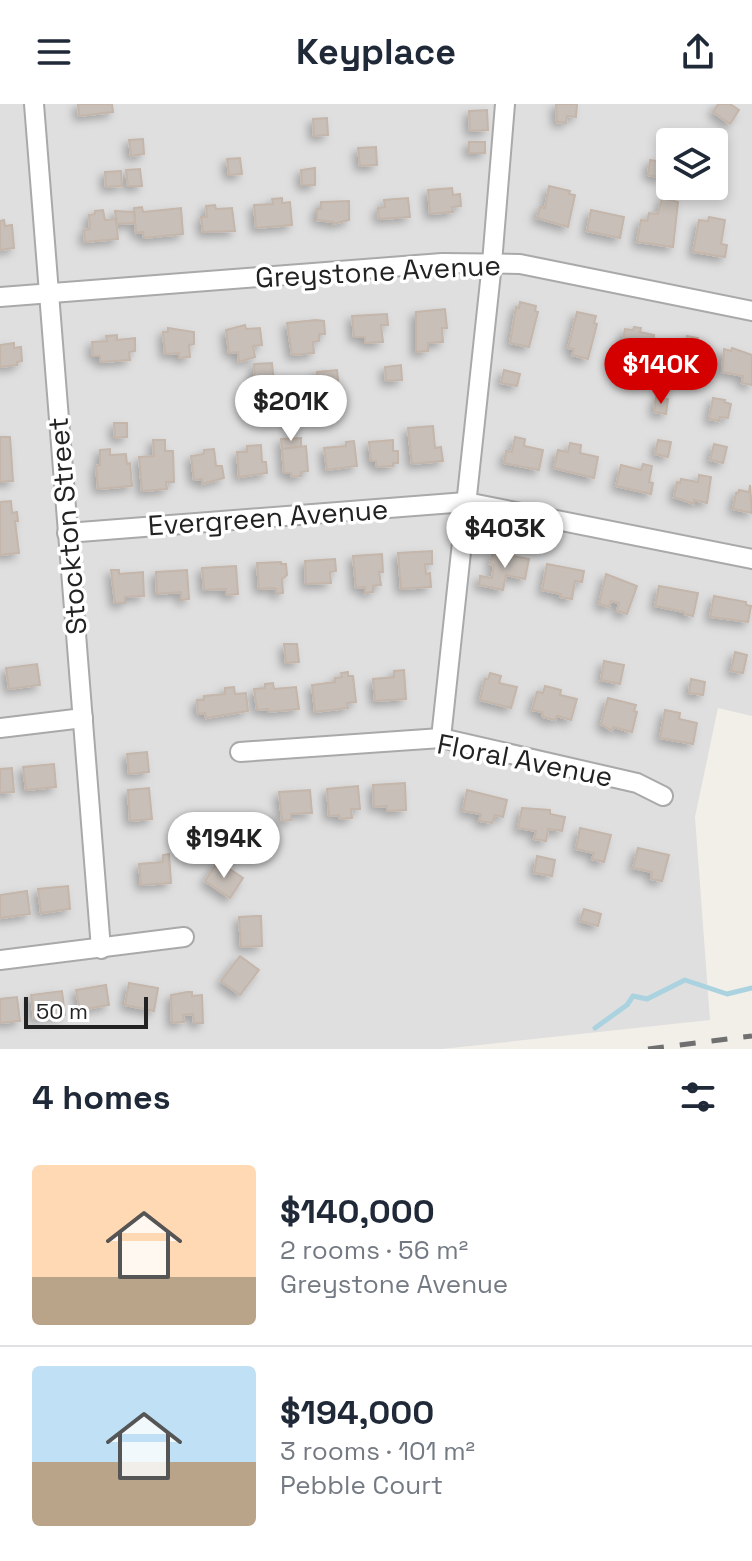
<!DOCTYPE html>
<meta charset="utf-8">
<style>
:root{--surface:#fff;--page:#f6f6f7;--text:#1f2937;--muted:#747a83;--line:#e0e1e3;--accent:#d40000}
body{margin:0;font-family:"Space Grotesk",sans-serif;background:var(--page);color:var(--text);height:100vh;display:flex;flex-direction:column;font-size:30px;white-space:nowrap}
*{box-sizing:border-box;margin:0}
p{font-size:26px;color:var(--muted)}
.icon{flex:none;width:44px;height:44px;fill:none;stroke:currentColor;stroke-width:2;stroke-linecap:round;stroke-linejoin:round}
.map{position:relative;height:945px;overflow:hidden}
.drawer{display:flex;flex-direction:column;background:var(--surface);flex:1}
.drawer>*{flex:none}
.buttons{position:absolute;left:656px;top:24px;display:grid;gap:16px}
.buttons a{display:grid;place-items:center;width:72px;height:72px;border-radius:8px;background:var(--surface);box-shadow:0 4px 12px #0003;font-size:40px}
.scale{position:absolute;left:24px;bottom:20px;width:124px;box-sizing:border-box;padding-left:8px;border:4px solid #222;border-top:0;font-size:22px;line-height:28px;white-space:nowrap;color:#222;-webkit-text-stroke:6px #fff;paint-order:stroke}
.price{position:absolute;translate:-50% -68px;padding:0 18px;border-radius:28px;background:#fff;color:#222;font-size:26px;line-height:52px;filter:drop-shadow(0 2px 4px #0008)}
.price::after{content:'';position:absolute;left:50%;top:48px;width:24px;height:18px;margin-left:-12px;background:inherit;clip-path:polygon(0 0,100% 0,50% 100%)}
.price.on{background:var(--accent);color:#fff}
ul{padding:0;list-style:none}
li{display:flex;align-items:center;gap:24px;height:200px;padding:0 32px}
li+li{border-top:2px solid var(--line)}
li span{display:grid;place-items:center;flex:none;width:224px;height:160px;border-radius:8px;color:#555}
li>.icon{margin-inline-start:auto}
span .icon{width:96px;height:96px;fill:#fffc;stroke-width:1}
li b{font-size:34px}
h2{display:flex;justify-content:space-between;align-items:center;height:96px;padding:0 32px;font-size:34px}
header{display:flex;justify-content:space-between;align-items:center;height:104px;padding:0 32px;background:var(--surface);font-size:36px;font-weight:600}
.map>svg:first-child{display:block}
</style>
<header><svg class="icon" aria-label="menu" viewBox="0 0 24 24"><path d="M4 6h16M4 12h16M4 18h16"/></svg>Keyplace<svg class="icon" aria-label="share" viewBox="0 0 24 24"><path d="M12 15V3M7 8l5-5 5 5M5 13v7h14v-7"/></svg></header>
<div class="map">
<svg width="752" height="945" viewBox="0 0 752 945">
<defs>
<filter id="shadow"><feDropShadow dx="-4.5" dy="4.5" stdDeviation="4" flood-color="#0004"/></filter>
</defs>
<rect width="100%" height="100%" fill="#f2efe9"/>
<path fill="#e0dfdf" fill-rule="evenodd" d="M0,0H752V612L718,604L695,713L710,916L442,945H0ZM670,38H714V82H670Z"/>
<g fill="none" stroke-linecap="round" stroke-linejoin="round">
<polyline stroke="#aad3df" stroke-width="5" points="595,924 627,901 633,892 647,895 685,876 727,890 752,884"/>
</g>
<g fill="#c7bfb8" stroke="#c4b6ab" stroke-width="2" filter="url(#shadow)">
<polygon points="78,0 112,0 113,8 79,12"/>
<polygon points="556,0 577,0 576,13 567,12 566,19 557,18"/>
<polygon points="718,0 730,0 739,6 730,20 713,8"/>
<polygon points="487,6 488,26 470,27 469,7"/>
<polygon points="327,14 328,31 314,32 313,15"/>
<polygon points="143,35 144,50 131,52 129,36"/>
<rect x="469" y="38" width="16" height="11"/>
<polygon points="376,43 377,61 360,62 358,44"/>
<polygon points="240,54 242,70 229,71 227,55"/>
<polygon points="650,56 665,58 662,74 648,71"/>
<polygon points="315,64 315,81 302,81 301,66"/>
<polygon points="140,65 142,82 128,82 126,66"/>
<polygon points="121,67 122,82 106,83 105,68"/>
<polygon points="549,82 570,87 569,90 575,91 568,123 537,114 540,103 545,104"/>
<polygon points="452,84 453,91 460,90 461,102 452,103 453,108 430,110 428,86"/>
<polygon points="282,94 282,99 290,98 292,121 256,124 254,101 273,100 272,95"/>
<polygon points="408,94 410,113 379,115 378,104 385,103 384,96"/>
<polygon points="662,94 678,98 673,143 637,138 641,116 647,117 649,109 658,110"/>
<polygon points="349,97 349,116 333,120 333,118 317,116 317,105 321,105 321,98"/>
<polygon points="215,101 216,105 232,104 235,127 203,128 201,113 207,113 206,102"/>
<polygon points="142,103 143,108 181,104 183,130 144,134 143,128 136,129 134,104"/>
<polygon points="103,106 105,116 116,115 118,135 85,138 84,126 90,125 89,111 95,110 95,107"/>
<polygon points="591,106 624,113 620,134 587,127"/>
<polygon points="115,107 134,108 135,119 117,120"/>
<polygon points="709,113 725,116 721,140 727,141 725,153 693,148 699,116 708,117"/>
<polygon points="4,116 5,122 12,121 14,144 0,146 0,117"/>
<polygon points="520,198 536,202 535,207 538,208 529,243 510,239 516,203 519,204"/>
<polygon points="445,205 447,224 442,224 443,238 428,239 428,247 416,248 416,208"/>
<polygon points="577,208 596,212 594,219 597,220 588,255 572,251 574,245 568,244"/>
<polygon points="387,210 388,221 381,221 383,238 365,239 365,233 354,233 352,212"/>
<polygon points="316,216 324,217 325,230 319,230 319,237 313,238 314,249 292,251 287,219"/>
<polygon points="245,221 246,225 260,224 262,241 253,242 255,253 239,258 238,248 229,249 226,226"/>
<polygon points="634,223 641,224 640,228 654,231 652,243 646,242 643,256 640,256 639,262 622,258 623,253 620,252 625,225 633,226"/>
<polygon points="168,224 194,228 194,240 189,241 190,253 179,254 179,249 165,250 163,228 168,228"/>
<polygon points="117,231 117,236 135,234 135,247 129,248 130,256 100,258 100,252 93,252 92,238 107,237 106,232"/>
<polygon points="687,232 698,234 697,239 707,241 702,261 683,257 682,264 670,262 676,235 686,237"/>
<polygon points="14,239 14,244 21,243 22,257 17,258 17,261 0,263 0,241"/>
<polygon points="732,244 752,251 752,281 742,279 743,272 722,268 724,245 731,247"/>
<polygon points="272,259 274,280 255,281 254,260"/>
<polygon points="401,261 402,276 386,277 385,263"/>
<polygon points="337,266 339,284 319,286 317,268"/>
<polygon points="504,266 520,270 517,282 501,279"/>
<polygon points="656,293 668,295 666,310 654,308"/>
<polygon points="713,294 725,296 724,298 731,300 728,314 720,313 719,317 709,315"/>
<polygon points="114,319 127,319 127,333 115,334"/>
<polygon points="433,322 435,344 441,343 443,357 412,360 408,324"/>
<polygon points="0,333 10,333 13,377 0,378"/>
<polygon points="515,333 525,335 524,342 543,346 539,366 504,359 506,347 512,348"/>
<polygon points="301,334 301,343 282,345 281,335"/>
<polygon points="153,336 165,336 165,347 173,347 174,378 166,378 167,385 142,387 139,353 154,352"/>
<polygon points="393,336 393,347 398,347 398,359 393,359 393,362 377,363 376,357 371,357 369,338"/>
<polygon points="658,336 671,338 668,353 655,350"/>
<polygon points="354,337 357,362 327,366 324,344 346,342 346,338"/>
<polygon points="570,339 581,341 580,349 598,353 594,374 554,364 558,346 568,348"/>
<polygon points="714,340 727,343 723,359 710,356"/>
<polygon points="261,341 262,358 266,358 267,369 239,373 237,348 247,348 247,342"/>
<polygon points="306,342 308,367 301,368 301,372 292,373 291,369 284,369 282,345"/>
<polygon points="110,345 110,351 126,350 127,360 130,359 132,382 98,385 96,362 100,361 100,346"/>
<polygon points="214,345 216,362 222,362 224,374 202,380 202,375 194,376 191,352 204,350 204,346"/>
<polygon points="643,360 652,362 649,378 653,379 651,390 616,382 621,361 641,366"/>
<polygon points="699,371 711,373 707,399 694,396 694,400 674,393 677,378 680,379 681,375 698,378"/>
<polygon points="750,381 752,409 733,405 736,389 738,389 739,386 749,388"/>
<polygon points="11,397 12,409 17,408 18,417 15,417 19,449 0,451 0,398"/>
<polygon points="432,447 432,460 425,460 426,470 430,469 431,483 401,485 398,449"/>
<polygon points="493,448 529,455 525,475 506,471 503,486 479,481 480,472 492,474 494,461 490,460"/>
<polygon points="382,450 383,468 379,468 381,481 373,482 373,488 365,489 365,483 356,484 353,452"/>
<polygon points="335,455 336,467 330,468 331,479 306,480 305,457"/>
<polygon points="281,458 281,460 286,460 287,471 282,475 283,489 276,490 276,485 273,484 259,485 257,459"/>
<polygon points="547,460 584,467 582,478 575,477 572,495 560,493 561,490 542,486"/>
<polygon points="236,462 238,490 226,491 226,485 204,486 202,464"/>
<polygon points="111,466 119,466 119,470 143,468 144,492 125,493 125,499 115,499"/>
<polygon points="187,466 189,495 181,496 181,488 157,490 156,468"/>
<polygon points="606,470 637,482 627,510 617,507 619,499 611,497 609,503 599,500"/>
<polygon points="659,482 698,489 693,512 684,510 684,508 655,502"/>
<polygon points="714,492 746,498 746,501 751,502 748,518 710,513"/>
<polygon points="284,540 297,540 299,558 286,559"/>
<polygon points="735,548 747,551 743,569 731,567"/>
<polygon points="604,557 624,561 620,580 601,576"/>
<polygon points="37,560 40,581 9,585 6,564"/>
<polygon points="404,566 406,595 375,597 373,575 394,573 394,567"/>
<polygon points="348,568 348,572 353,572 356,598 347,599 348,604 315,608 312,581 335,578 335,574 342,573 341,569"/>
<polygon points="490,569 501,572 499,579 517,583 511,604 480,596 485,575 488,575"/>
<polygon points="691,575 705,578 703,591 689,589"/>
<polygon points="273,579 274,585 296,583 299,605 268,608 268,605 257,606 254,585 265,584 265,580"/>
<polygon points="545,582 561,586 560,591 577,595 571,616 557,612 555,616 543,613 542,608 532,606 537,588 543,589"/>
<polygon points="234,583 235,590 246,589 248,607 206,614 205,609 198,610 197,596 204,596 204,592 225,590 225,584"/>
<polygon points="608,594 636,601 634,607 637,608 632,628 613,623 612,627 601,620"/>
<polygon points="665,606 680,609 679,615 697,619 693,640 660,634"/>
<polygon points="147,648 149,668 129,670 127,650"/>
<polygon points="54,660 56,683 26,686 23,663"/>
<polygon points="12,664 14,688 0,689 0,665"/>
<polygon points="405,679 406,706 387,707 387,702 374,703 373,681"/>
<polygon points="358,682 360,705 351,705 352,714 340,715 339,711 329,712 327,685"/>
<polygon points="149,684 152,715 130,717 128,686"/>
<polygon points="310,686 312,709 291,710 291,716 282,717 279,688"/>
<polygon points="467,686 507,696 503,713 495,711 492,719 479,717 481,710 463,707"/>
<polygon points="522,704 550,706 550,710 565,713 562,727 548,725 546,737 534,735 536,727 518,724"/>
<polygon points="580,724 611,731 604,758 592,755 594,749 576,745"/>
<polygon points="638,744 669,751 662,777 651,775 652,768 633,764"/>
<polygon points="169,750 171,779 141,781 139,760 163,758 163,751"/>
<polygon points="537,752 555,756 552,772 534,769"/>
<polygon points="218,757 243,774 230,794 205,777"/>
<polygon points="68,782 70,805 41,809 38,785"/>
<polygon points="27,787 30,810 0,814 0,791"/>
<polygon points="584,805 601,810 598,822 580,817"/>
<polygon points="256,812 261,812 262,842 241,843 239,813"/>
<polygon points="240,852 259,866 240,891 221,877"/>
<polygon points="129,879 158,884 154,907 125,901"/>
<polygon points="106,881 109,901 80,906 76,886"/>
<polygon points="62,887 65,911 34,915 31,891"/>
<polygon points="187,888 192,888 192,892 202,891 203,919 194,919 193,910 183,911 184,918 172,919 171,891"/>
<polygon points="17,893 20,917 0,919 0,895"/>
</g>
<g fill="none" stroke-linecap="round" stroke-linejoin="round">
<g stroke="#a9a9a9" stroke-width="22">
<g id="street">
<polyline points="34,0 101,845"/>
<polyline points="0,193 442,159 520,160 752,207"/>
<polyline points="67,429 466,398 752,455"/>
<polyline points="0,624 83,614"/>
<polyline points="441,634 492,159 505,0"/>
<polyline points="240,648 441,634 637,679 663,692"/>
<polyline points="0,856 184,833"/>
</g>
</g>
<use href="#street" stroke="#fff" stroke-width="18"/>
<polyline stroke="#707070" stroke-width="5" stroke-dasharray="16 16" stroke-linecap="butt" points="648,945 752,932"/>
</g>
<g text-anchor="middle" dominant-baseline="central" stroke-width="7" stroke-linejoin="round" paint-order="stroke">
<g font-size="28" fill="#222" stroke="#fff">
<text transform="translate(378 167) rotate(-3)">Greystone Avenue</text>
<text transform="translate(268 413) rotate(-4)">Evergreen Avenue</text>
<text transform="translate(67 422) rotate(-95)">Stockton Street</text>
<text transform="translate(525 656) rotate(11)">Floral Avenue</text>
</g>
</g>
</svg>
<div class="buttons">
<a><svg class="icon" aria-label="layers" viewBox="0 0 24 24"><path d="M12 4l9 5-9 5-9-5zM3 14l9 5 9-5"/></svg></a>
</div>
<div class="scale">50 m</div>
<b class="price on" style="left:661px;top:302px">$140K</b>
<b class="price" style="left:291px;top:339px">$201K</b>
<b class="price" style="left:505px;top:466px">$403K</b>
<b class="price" style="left:224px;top:776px">$194K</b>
</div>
<section class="drawer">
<h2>4 homes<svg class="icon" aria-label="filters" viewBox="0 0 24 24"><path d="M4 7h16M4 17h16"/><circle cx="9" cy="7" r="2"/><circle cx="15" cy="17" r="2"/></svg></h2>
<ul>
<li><span style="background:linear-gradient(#ffd9b3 70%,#b9a48a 0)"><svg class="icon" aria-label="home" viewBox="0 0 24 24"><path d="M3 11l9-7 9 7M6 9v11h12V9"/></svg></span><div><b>$140,000</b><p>2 rooms · 56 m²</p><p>Greystone Avenue</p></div></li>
<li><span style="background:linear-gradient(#bfe0f5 60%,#b9a48a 0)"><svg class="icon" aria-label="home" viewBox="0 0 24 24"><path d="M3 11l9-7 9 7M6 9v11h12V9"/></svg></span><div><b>$194,000</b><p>3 rooms · 101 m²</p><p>Pebble Court</p></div></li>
</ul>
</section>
